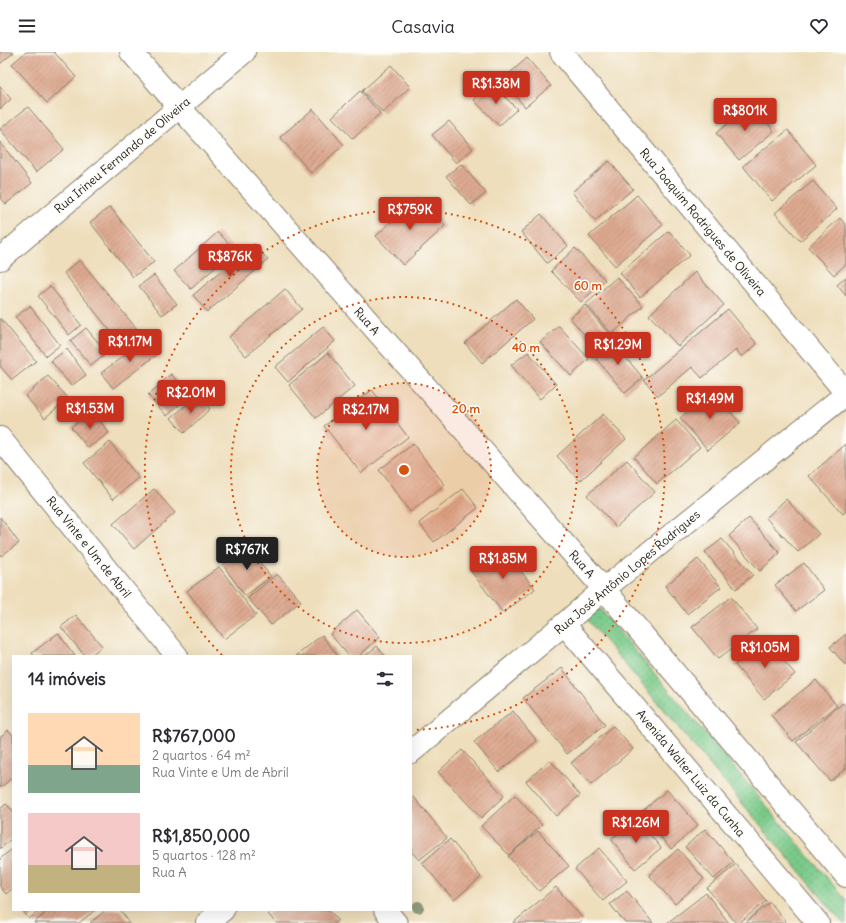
<!DOCTYPE html>
<html lang="pt">
<meta charset="utf-8">
<style>
:root{--surface:#fff;--page:#f2f2f3;--text:#2b2b33;--muted:#7c7c81;--accent:#c8321e}
body{margin:0;font-family:Delius,sans-serif;background:var(--page);color:var(--text);height:100vh;display:flex;flex-direction:column;font-size:15px;white-space:nowrap}
*{box-sizing:border-box;margin:0}
p{font-size:13px;color:var(--muted)}
.icon{flex:none;width:22px;height:22px;fill:none;stroke:currentColor;stroke-width:2;stroke-linecap:round;stroke-linejoin:round}
.map{position:relative;flex:1;overflow:hidden}
.side{position:absolute;left:12px;top:603px;width:400px;height:256px;display:flex;flex-direction:column;background:var(--surface);border-radius:0px;box-shadow:0 4px 16px #0002}
.side>*{flex:none}
.price{position:absolute;translate:-50% -34px;padding:0 9px;border-radius:4px;background:var(--accent);color:#fff;font-size:13px;line-height:26px;filter:drop-shadow(0 1px 2px #0008)}
.price::after{content:'';position:absolute;left:50%;top:24px;width:12px;height:9px;margin-left:-6px;background:inherit;clip-path:polygon(0 0,100% 0,50% 100%)}
.price.active{background:#222;color:#fff}
ul{padding:0;list-style:none}
li{display:flex;align-items:center;gap:12px;height:100px;padding:0 16px}
li span{display:grid;place-items:center;flex:none;width:112px;height:80px;border-radius:0px;color:#555}
li>.icon{margin-inline-start:auto}
span .icon{width:48px;height:48px;fill:#fffc;stroke-width:1}
li b{font-size:17px}
h2{display:flex;justify-content:space-between;align-items:center;height:48px;padding:0 16px;font-size:17px}
header{display:flex;justify-content:space-between;align-items:center;height:52px;padding:0 16px;background:var(--surface);font-size:18px;font-weight:600}
.map>svg:first-child{display:block}
</style>
<header><svg class="icon" aria-label="menu" viewBox="0 0 24 24"><path d="M4 6h16M4 12h16M4 18h16"/></svg>Casavia<svg class="icon" aria-label="heart" viewBox="0 0 24 24"><path d="M12 20l-8-8c-3-5 5-10 8-4 3-6 11-1 8 4z"/></svg></header>
<div class="map">
<svg width="846" height="871" viewBox="0 0 846 871">
<defs>
<pattern id="grass-dots" width="8" height="8" patternUnits="userSpaceOnUse"><rect width="8" height="8" fill="#79c989"/><path d="M2 2h.1M6 6h.1" fill="none" stroke="#68ac76" stroke-width="1.8" stroke-linecap="round"/></pattern>
<pattern id="building-hatch" width="6" height="6" patternUnits="userSpaceOnUse"><rect width="6" height="6" fill="#dda990"/><path d="M-1 1l2-2M0 6l6-6M5 7l2-2" fill="none" stroke="#bd917c"/></pattern>
</defs>
<rect width="100%" height="100%" fill="#fdfcf7"/>
<filter id="ink" filterUnits="userSpaceOnUse"><feTurbulence type="fractalNoise" baseFrequency=".025" numOctaves="2"/><feDisplacementMap in="SourceGraphic" scale="8" xChannelSelector="R" yChannelSelector="G"/><feConvolveMatrix kernelMatrix="1 2 1 2 8 2 1 2 1" color-interpolation-filters="sRGB"/></filter>
<filter id="wash" filterUnits="userSpaceOnUse"><feTurbulence type="fractalNoise" baseFrequency=".012" numOctaves="4" result="noise"/><feDisplacementMap in="SourceGraphic" scale="16" xChannelSelector="R" yChannelSelector="G"/><feGaussianBlur stdDeviation="0.9" result="paint"/><feColorMatrix in="noise" values="0 0 0 0 0 0 0 0 0 0 0 0 0 0 0 0 0 1.4 0 .05"/><feComposite in="paint" operator="in"/></filter>
<g filter="url(#wash)">
<rect width="100%" height="100%" fill="#eedebc"/>
<polygon fill="url(#grass-dots)" stroke="#4a7252" points="599,556 846,848 846,871 843,871 586,566"/>
<g id="blocks">
<g fill="url(#building-hatch)">
<polygon points="0,0 14,0 0,12"/>
<polygon points="26,0 54,0 76,25 47,51 12,12"/>
<polygon points="527,6 551,34 525,55 502,28"/>
<polygon points="391,13 410,35 383,61 362,39"/>
<polygon points="492,32 517,57 499,74 474,48"/>
<polygon points="0,34 11,47 0,57"/>
<polygon points="360,39 380,61 353,87 332,65"/>
<polygon points="752,52 774,79 739,108 716,81"/>
<polygon points="28,55 64,97 36,120 0,77"/>
<polygon points="313,57 344,93 311,121 280,85"/>
<polygon points="449,69 473,97 456,111 432,83"/>
<polygon points="788,78 816,113 772,149 743,114"/>
<polygon points="0,90 32,131 6,152 0,145"/>
<polygon points="609,109 633,137 595,169 572,140"/>
<polygon points="461,112 486,141 471,153 446,124"/>
<polygon points="813,129 837,157 800,189 775,161"/>
<polygon points="637,143 663,173 615,214 589,184"/>
<polygon points="417,146 445,174 403,213 376,184"/>
<polygon points="110,155 154,210 133,225 90,170"/>
<polygon points="541,162 568,194 547,211 521,180"/>
<polygon points="840,166 846,173 846,212 834,223 808,195"/>
<polygon points="669,179 690,203 640,245 620,221"/>
<polygon points="218,180 235,198 191,237 174,219"/>
<polygon points="254,192 268,208 207,260 193,243"/>
<polygon points="575,196 605,228 581,250 551,219"/>
<polygon points="80,208 141,282 124,296 64,221"/>
<polygon points="695,220 724,253 678,294 649,263"/>
<polygon points="154,223 177,252 162,263 139,234"/>
<polygon points="617,225 643,254 612,282 586,252"/>
<polygon points="846,225 846,244 837,233"/>
<polygon points="50,234 81,273 69,283 38,244"/>
<polygon points="285,237 302,257 246,304 229,285"/>
<polygon points="516,247 533,267 482,311 465,291"/>
<polygon points="585,253 611,284 596,296 570,266"/>
<polygon points="30,254 60,293 46,304 15,265"/>
<polygon points="728,257 757,292 742,305 736,298 702,326 692,315 658,344 644,328"/>
<polygon points="0,266 36,309 12,328 0,314"/>
<polygon points="559,274 589,307 571,324 540,290"/>
<polygon points="323,275 335,289 288,330 275,315"/>
<polygon points="86,276 107,301 91,314 70,289"/>
<polygon points="147,286 159,301 113,336 101,321"/>
<polygon points="611,288 643,326 625,341 593,303"/>
<polygon points="67,297 86,323 71,334 51,309"/>
<polygon points="528,300 556,332 540,347 511,313"/>
<polygon points="328,301 355,334 316,366 289,333"/>
<polygon points="171,322 190,343 167,364 148,343"/>
<polygon points="48,324 68,346 45,366 25,344"/>
<polygon points="372,338 408,385 361,421 324,374"/>
<polygon points="712,338 740,371 708,398 680,366"/>
<polygon points="198,343 210,357 184,381 171,366"/>
<polygon points="93,359 109,381 88,396 71,375"/>
<polygon points="603,362 626,387 580,429 557,404"/>
<polygon points="676,368 700,395 657,432 634,405"/>
<polygon points="110,390 139,426 113,447 84,411"/>
<polygon points="413,392 445,433 410,460 379,418"/>
<polygon points="846,392 846,459 843,462 809,424"/>
<polygon points="627,408 655,440 616,475 587,443"/>
<polygon points="154,437 175,461 134,497 113,472"/>
<polygon points="463,437 478,456 434,490 419,471"/>
<polygon points="786,447 819,482 798,500 766,466"/>
<polygon points="0,465 19,491 1,504 0,502"/>
<polygon points="749,466 780,501 760,519 729,484"/>
<polygon points="722,487 753,523 736,537 705,500"/>
<polygon points="248,495 271,525 245,544 223,513"/>
<polygon points="502,495 535,537 503,561 470,518"/>
<polygon points="698,507 721,535 687,562 665,534"/>
<polygon points="804,511 824,538 796,559 775,533"/>
<polygon points="219,515 256,563 224,587 187,539"/>
<polygon points="277,522 301,549 271,573 248,546"/>
<polygon points="731,545 757,577 718,607 692,575"/>
<polygon points="357,558 380,585 359,604 349,604 330,582"/>
<polygon points="76,563 102,594 90,604 85,604 61,575"/>
<polygon points="58,581 75,604 34,604 32,601"/>
<polygon points="846,582 846,614 830,595"/>
<polygon points="322,583 338,604 296,604"/>
<polygon points="765,587 795,622 764,647 735,613"/>
<polygon points="377,594 385,604 365,604"/>
<polygon points="562,616 605,673 567,702 523,646"/>
<polygon points="816,628 837,654 793,689 771,663"/>
<polygon points="843,651 846,655 846,716 830,729 796,690"/>
<polygon points="513,659 537,689 499,720 474,690"/>
<polygon points="613,674 633,697 591,733 571,711"/>
<polygon points="8,678 13,683 13,725 0,736 0,685"/>
<polygon points="462,698 504,744 481,766 438,720"/>
<polygon points="550,708 580,743 556,764 526,729"/>
<polygon points="667,738 698,773 671,797 640,761"/>
<polygon points="515,743 542,773 509,803 481,774"/>
<polygon points="414,745 447,786 419,808 411,799 411,747"/>
<polygon points="6,752 13,759 13,785 0,797 0,757"/>
<polygon points="637,767 661,796 635,817 611,787"/>
<polygon points="705,777 734,810 714,827 685,795"/>
<polygon points="538,779 569,814 539,839 508,804"/>
<polygon points="450,787 481,825 454,848 422,811"/>
<polygon points="13,796 13,836 6,842 0,835 0,807"/>
<polygon points="599,796 627,829 603,849 575,817"/>
<polygon points="678,797 704,827 675,852 649,823"/>
<polygon points="736,812 766,849 739,871 736,871 707,836"/>
<polygon points="556,835 583,867 578,871 513,871"/>
<polygon points="627,839 653,871 625,871 610,852"/>
<polygon points="706,841 729,871 667,871"/>
<polygon points="770,850 787,871 745,871"/>
<polygon points="22,858 40,858 29,867"/>
<polygon points="49,858 95,858 79,871 34,871"/>
<polygon points="106,858 120,858 130,871 90,871"/>
<polygon points="273,858 329,858 338,868 335,871 276,871 268,862"/>
</g>
</g>
</g>
<g filter="url(#ink)">
<use href="#blocks" fill-opacity="0" stroke="#857d6c" stroke-width="1"/>
<g fill="none" stroke-linecap="round" stroke-linejoin="round">
<g stroke="#857d6c" stroke-width="24">
<g id="minor">
<polyline points="131,0 604,537 846,342"/>
<polyline points="561,0 846,341"/>
<polyline points="0,207 244,0"/>
<polyline points="0,386 177,604"/>
<polyline points="411,700 564,572"/>
<polyline points="385,858 396,871"/>
<polyline points="207,871 223,858"/>
</g>
</g>
<g stroke="#857d6c" stroke-width="24">
<polyline id="tertiary" points="818,871 564,572 604,537 846,824"/>
</g>
<use href="#minor" stroke="#fff" stroke-width="22"/>
<use href="#tertiary" stroke="#fff" stroke-width="22"/>
</g>
<circle fill="#8f997c" cx="418" cy="855" r="6"/>
</g>
<circle cx="404" cy="418" r="87" fill="#d4530e" fill-opacity=".12"/>
<g fill="none" stroke="#d4530e" stroke-width="2" stroke-dasharray="2 4">
<circle cx="404" cy="418" r="87"/>
<circle cx="404" cy="418" r="173"/>
<path d="M222 603A260 260 0 1 1 413 678"/>
</g>
<g text-anchor="middle" dominant-baseline="central" stroke-width="3" stroke-linejoin="round" paint-order="stroke">
<g font-size="12" fill="#1c1c1c" stroke="#fdfcf7">
<text transform="translate(122 103) rotate(-40)">Rua Irineu Fernando de Oliveira</text>
<text transform="translate(703 170) rotate(50)">Rua Joaquim Rodrigues de Oliveira</text>
<text transform="translate(367 269) rotate(49)">Rua A</text>
<text transform="translate(89 495) rotate(51)">Rua Vinte e Um de Abril</text>
<text transform="translate(582 512) rotate(49)">Rua A</text>
<text transform="translate(627 520) rotate(-40)">Rua José Antônio Lopes Rodrigues</text>
<text transform="translate(691 721) rotate(50)">Avenida Walter Luiz da Cunha</text>
</g>
</g>
<circle cx="404" cy="418" r="6" fill="#d4530e" stroke="#fdfcf7" stroke-width="2"/>
<g font-size="12" text-anchor="middle" font-weight="bold" fill="#d4530e" stroke="#fdfcf7" stroke-width="3" stroke-linejoin="round" paint-order="stroke">
<text x="588" y="238">60 m</text>
<text x="526" y="300">40 m</text>
<text x="466" y="361">20 m</text>
</g>
</svg>
<b class="price" style="left:496px;top:53px">R$1.38M</b>
<b class="price" style="left:745px;top:80px">R$801K</b>
<b class="price" style="left:410px;top:179px">R$759K</b>
<b class="price" style="left:230px;top:226px">R$876K</b>
<b class="price" style="left:130px;top:311px">R$1.17M</b>
<b class="price" style="left:618px;top:314px">R$1.29M</b>
<b class="price" style="left:191px;top:362px">R$2.01M</b>
<b class="price" style="left:710px;top:368px">R$1.49M</b>
<b class="price" style="left:90px;top:378px">R$1.53M</b>
<b class="price" style="left:366px;top:379px">R$2.17M</b>
<b class="price active" style="left:247px;top:519px">R$767K</b>
<b class="price" style="left:503px;top:528px">R$1.85M</b>
<b class="price" style="left:765px;top:617px">R$1.05M</b>
<b class="price" style="left:636px;top:792px">R$1.26M</b>
<section class="side">
<h2>14 imóveis<svg class="icon" aria-label="filters" viewBox="0 0 24 24"><path d="M4 7h16M4 17h16"/><circle cx="9" cy="7" r="2"/><circle cx="15" cy="17" r="2"/></svg></h2>
<ul>
<li><span style="background:linear-gradient(#ffd9b3 65%,#7fa58c 0)"><svg class="icon" aria-label="home" viewBox="0 0 24 24"><path d="M3 11l9-7 9 7M6 9v11h12V9"/></svg></span><div><b>R$767,000</b><p>2 quartos · 64 m²</p><p>Rua Vinte e Um de Abril</p></div></li>
<li><span style="background:linear-gradient(#f6c9c9 65%,#c2b280 0)"><svg class="icon" aria-label="home" viewBox="0 0 24 24"><path d="M3 11l9-7 9 7M6 9v11h12V9"/></svg></span><div><b>R$1,850,000</b><p>5 quartos · 128 m²</p><p>Rua A</p></div></li>
</ul>
</section>
</div>
